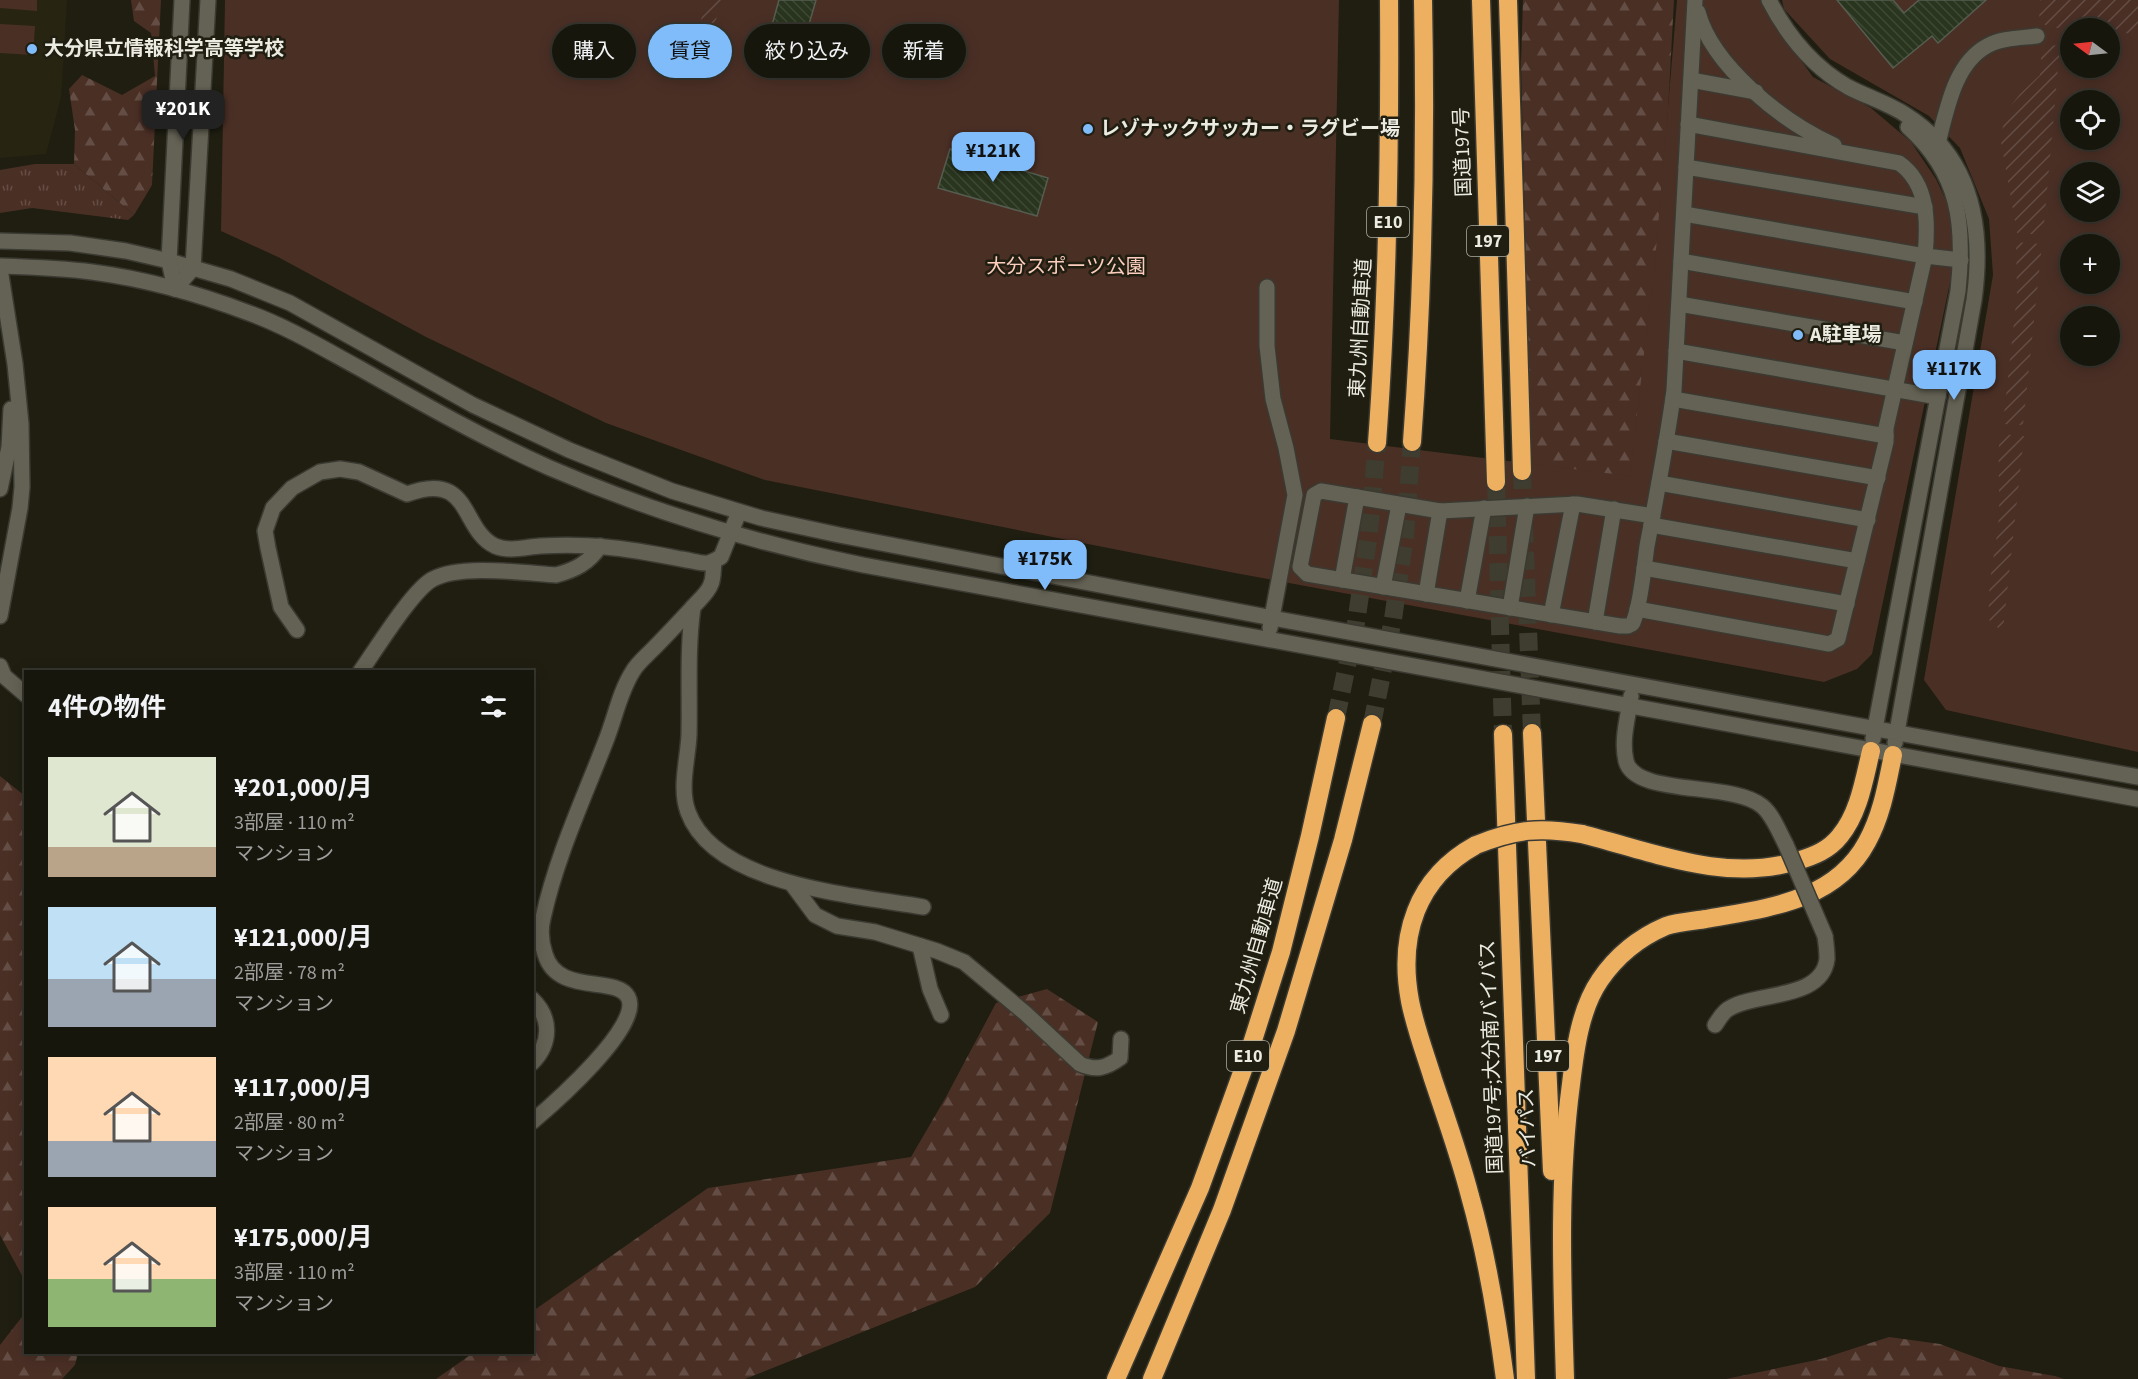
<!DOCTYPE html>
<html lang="ja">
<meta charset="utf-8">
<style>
:root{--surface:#17160d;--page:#201f16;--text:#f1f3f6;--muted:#9e9f9d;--line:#36352e;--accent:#81bcfa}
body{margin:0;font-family:"Source Sans 3","Noto Sans JP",sans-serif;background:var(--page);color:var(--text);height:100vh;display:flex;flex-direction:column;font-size:22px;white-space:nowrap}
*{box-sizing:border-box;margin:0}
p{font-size:20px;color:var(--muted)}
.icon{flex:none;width:33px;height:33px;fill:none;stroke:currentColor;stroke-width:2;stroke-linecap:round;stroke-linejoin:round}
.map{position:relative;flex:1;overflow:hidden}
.sheet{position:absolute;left:24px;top:670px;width:510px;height:684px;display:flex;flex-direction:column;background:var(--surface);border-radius:0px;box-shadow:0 3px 15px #0003,0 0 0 2px var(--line)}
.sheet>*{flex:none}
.banner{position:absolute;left:552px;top:24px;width:570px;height:54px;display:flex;gap:12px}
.needle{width:39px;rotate:285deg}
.buttons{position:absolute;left:2060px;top:18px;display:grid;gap:12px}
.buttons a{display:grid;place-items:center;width:60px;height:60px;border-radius:50%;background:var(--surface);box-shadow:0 3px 15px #0003,0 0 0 2px var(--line);font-size:30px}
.price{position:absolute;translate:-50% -51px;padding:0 14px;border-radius:12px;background:var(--accent);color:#111;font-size:20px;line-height:39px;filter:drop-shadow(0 2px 3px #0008)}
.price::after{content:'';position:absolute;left:50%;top:36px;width:18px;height:14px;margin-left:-9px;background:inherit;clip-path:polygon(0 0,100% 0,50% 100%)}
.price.on{background:#222;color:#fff}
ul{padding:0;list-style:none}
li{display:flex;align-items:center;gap:18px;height:150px;padding:0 24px}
li span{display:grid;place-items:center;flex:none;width:168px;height:120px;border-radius:0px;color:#555}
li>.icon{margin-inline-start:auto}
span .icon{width:72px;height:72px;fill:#fffc;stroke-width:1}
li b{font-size:26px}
h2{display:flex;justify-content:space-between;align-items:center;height:72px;padding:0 24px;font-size:26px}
.tag{padding:0 21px;border-radius:27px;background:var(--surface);box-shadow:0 3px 15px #0003,0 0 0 2px var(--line);font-size:21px;line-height:54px}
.tag.on{background:var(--accent);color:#111}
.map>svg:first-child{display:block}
</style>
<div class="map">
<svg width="2138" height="1379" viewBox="0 0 2138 1379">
<defs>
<pattern id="grass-tufts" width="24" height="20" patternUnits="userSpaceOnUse" patternTransform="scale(1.5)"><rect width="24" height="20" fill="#4a2f25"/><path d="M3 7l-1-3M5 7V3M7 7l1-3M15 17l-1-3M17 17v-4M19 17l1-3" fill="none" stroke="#644d44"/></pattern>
<pattern id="forest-firs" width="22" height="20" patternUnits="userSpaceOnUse" patternTransform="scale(1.5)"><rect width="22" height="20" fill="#4a2f25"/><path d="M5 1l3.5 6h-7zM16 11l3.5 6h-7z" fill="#644d44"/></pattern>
<pattern id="garden-furrows" width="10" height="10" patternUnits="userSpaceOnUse" patternTransform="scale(1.5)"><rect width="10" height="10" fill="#4a2f25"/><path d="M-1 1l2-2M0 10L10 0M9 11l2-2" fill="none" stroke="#644d44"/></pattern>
<pattern id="building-back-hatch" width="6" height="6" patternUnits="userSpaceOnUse" patternTransform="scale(1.5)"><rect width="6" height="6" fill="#29351e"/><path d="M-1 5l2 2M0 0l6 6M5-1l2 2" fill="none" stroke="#3e4934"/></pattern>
</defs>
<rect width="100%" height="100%" fill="#1f1e11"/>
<polygon fill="#272512" points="0,0 67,0 61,97 46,154 0,158"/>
<polygon fill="url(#grass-tufts)" points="35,164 74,164 134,215 128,220 32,208 0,213 0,170"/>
<g fill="url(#forest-firs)">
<polygon points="131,0 161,0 152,185 134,215 74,164 75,130 69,89 82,75 122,95 155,76 151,33 134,21"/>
<polygon points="1523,0 1674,0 1654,368 1636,485 1531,480 1521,63"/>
<polygon points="0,776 25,796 25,1281 0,1235"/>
<polygon points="1047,989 1098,1022 1050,1213 975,1287 745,1379 436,1379 473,1353 532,1353 533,1311 708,1188 911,1157 946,1097 996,1003"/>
<polygon points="25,1313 26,1353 78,1353 75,1365 62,1379 0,1379 0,1345"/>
<polygon points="1889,1337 1940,1344 1999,1366 2055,1376 2064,1379 1726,1379 1821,1359"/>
</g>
<g fill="#4a2f25" fill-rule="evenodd">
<polygon points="0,0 37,0 37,11 0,8"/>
<polygon points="225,0 1339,0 1330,439 1630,476 1656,250 1677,0 1763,0 1779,30 1813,77 1871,108 1911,142 1936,179 1957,224 1952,273 1872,654 1857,669 1824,682 1235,573 765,480 606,423 426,337 278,257 221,231"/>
<path d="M1782,0H2138V752L1946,710L1924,680L1993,275L1989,219L1960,148L1929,116L1830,59L1784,9ZM2070,28H2109V68H2070ZM2070,100H2109V140H2070ZM2070,172H2109V212H2070ZM2070,244H2109V284H2070ZM2070,316H2109V356H2070Z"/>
<polygon points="0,24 35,26 33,55 0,53"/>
</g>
<g fill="url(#garden-furrows)">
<polygon points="706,0 721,0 707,55 693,52"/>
<polygon points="2040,0 2138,0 2138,34 2109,32 2109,28 2050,28 2039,21"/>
<polygon points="2042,44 2060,46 2043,235 2017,233 2000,136 2009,108 2020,94 2040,75"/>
<polygon points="2016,242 2042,244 2023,425 2003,424 2017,294"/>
<path d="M2000,434L2024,436L2003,630L1990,624C1985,587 1997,550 1999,513C2000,486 1997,460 2000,434Z"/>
</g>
<g fill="url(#building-back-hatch)" stroke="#565d50" stroke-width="1.5">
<polygon points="779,0 816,0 803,45 769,36"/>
<polygon points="1837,0 1893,0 1904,13 1919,0 1986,0 1938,43 1932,36 1893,68"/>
<polygon points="950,149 1048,178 1037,216 938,188"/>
</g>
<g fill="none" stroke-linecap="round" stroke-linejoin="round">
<g stroke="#3e3d30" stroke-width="18" stroke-dasharray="18 9" stroke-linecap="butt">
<polyline points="1522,471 1532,733"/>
<polyline points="1496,482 1503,734"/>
<polyline points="1336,718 1356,623 1369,533 1377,443"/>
<polyline points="1372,724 1393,619 1405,536 1412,442"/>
</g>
<g stroke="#3b3a32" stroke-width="18">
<g id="minor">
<path d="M1769,0C1787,35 1813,67 1848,87C1867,97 1888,103 1906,115C1972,157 1984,228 1974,300L1895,743"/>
<path d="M1698,12C1712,66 1784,123 1834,145"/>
<polyline points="1691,80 1756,92"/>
<path d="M1938,143C1947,110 1954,64 1987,46C2001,38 2021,38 2037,36"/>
<polyline points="1686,167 1925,207"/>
<polyline points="1684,214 1925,256 1961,260"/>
<polyline points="0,241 70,243 126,251 169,261 231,279 290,303 473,405 569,450 672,491 761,518 839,535 1272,618 2138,777"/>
<polyline points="1681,261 1915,302"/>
<path d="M0,266C31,267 62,268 92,272C146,279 199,294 249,313C288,327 324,349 361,369C423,404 485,439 550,468C652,512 754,543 863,565L2138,799"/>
<polyline points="0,269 15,364 21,424 22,487 20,508 0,616"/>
<polyline points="1267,287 1267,346 1273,399 1286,448 1295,495 1270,628"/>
<polyline points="175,289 193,268 208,0"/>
<polyline points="175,289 169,261 182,0"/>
<polyline points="1679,304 1905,343"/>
<polyline points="1676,351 1938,397"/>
<polyline points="1673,399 1886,436"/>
<polyline points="1666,441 1878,478"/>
<polyline points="1659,483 1868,520"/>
<polyline points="0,489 9,447 11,409"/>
<path d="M1653,516L1577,504L1440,511L1321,491L1314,495L1300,567L1307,574L1620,626H1628C1632,624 1633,624 1634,620C1641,602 1644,567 1647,546C1657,494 1667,442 1674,390L1695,0"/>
<polyline points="1651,525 1857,561"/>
<polyline points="1644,568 1847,604"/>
<polyline points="1342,580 1357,497"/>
<polyline points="1383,587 1399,505"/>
<polyline points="1426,594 1440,511"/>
<polyline points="1467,601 1484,508"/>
<path d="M693,607C687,651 690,691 689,735C688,759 679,788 688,812C715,886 856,895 923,907"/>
<polyline points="1510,608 1527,506"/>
<path d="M1637,609L1829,644L1838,639L1886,442V428L1925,256C1928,224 1929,184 1899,163L1688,124"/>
<polyline points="1551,615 1573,504"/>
<polyline points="1595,622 1614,509"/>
<path d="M297,630L281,607L268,548L265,531L273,508L292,488L320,472L340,469L359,472L407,494C472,470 460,529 495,546C509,552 526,547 540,546C562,545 584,545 605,547C630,549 656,554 681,559C690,560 701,564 708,563C713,562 717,559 721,557L739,512"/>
<polyline points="0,666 4,676 26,695"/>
<path d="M360,672C375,651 413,589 433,579C461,564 524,573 556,575C575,570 589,563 600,546"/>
<path d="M1631,696C1628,717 1621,740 1626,761C1635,797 1732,781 1762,806C1773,815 1779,832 1786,845"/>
<path d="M1873,739L1958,291C1965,225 1960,174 1908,127"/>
<path d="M792,884L815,915L837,926L875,932L937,951L964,962L1025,1013L1080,1064C1096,1071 1106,1068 1120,1058L1121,1039"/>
<polyline points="920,946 930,989 941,1015"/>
<path d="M532,999C552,1018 551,1044 532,1063"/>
<path d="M1715,1025C1719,1020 1723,1011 1730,1008C1757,992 1822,1000 1827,959C1827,951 1826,943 1825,936"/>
<path d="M532,1122C552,1105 644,1025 628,997C616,975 557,996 545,954C541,942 540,930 543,918C556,858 583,800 605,743C615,719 619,693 633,671C637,664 645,657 651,651C665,637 678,623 692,608C698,601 708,593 711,584C714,577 713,568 714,561"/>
</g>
</g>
<g stroke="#3b3a32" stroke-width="21">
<g id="highway">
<polyline points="1481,0 1496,482"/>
<polyline points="1508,0 1522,471"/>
<path d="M1412,442C1423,295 1426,148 1423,0"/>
<path d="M1377,443C1388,295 1390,148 1389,0"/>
<polyline points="1532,733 1552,1171"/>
<polyline points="1503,734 1526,1379"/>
<path d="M1582,834C1653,852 1725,883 1797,861C1814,856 1829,850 1840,836C1859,813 1864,780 1871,751"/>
<path d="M1476,845C1416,878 1398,936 1410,1001C1415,1027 1425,1053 1433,1079C1446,1118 1460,1157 1470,1196C1487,1256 1497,1317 1505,1379"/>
<polyline points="1116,1379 1200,1188 1248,1056 1281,952 1310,836 1336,718"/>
<polyline points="1152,1379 1222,1210 1286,1031 1343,840 1372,724"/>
<path d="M1565,1379C1562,1281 1558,1182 1571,1084C1575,1050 1580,1009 1600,980C1617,955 1638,938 1666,926C1678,922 1693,921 1706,919C1766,908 1835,902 1867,842C1882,815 1887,784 1893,755"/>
</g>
</g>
<use href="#minor" stroke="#646254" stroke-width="15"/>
<use href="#highway" stroke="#edaf60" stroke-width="18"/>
<g stroke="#3b3a32" stroke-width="18" stroke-linecap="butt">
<polyline id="minor-bridge" points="1786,845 1825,936"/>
</g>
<g stroke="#3b3a32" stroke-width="21" stroke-linecap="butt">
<path id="highway-bridge" d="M1476,845C1516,829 1540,827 1582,834"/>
</g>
<use href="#minor-bridge" stroke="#646254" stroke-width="15"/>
<use href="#highway-bridge" stroke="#edaf60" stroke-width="18"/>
</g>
<g fill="#81bcfa" stroke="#1f1e11" stroke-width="2">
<circle cx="32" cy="49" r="6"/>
<circle cx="1088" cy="129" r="6"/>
<circle cx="1798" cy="335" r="6"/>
</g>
<g text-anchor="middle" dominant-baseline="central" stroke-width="5" stroke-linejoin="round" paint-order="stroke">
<g fill="#1f1e11" stroke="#aeaea3" stroke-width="1.5">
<rect x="1367" y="207" width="42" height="30" rx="4.5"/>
<rect x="1467" y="226" width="42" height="30" rx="4.5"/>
<rect x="1227" y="1041" width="42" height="30" rx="4.5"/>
<rect x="1527" y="1041" width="42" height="30" rx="4.5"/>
</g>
<g font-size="18" font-weight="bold" fill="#ecebe2">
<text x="1388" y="222">E10</text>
<text x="1488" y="241">197</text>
<text x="1248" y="1056">E10</text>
<text x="1548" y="1056">197</text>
</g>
<g font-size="20" font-weight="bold" fill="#ecebe2" stroke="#1f1e11" text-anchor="start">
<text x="44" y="49">大分県立情報科学高等学校</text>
<text x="1100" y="129">レゾナックサッカー・ラグビー場</text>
<text x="1810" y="335">A駐車場</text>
</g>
<g font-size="20" fill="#ecebe2" stroke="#1f1e11">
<text transform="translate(1463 152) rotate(-92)">国道197号</text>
<text transform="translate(1361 328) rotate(-87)">東九州自動車道</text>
<text transform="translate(1257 946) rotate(-74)">東九州自動車道</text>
<text transform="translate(1492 1057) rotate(-92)">国道197号;大分南バイパス</text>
<text transform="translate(1528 1128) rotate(-92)">バイパス</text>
</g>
<g font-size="20" fill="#fccdbc" stroke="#1f1e11">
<text x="1066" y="267">大分スポーツ公園</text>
</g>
</g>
</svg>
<div class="buttons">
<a><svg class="needle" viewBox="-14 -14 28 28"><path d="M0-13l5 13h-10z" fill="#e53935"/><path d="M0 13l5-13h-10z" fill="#9e9f9d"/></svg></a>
<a><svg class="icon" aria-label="locate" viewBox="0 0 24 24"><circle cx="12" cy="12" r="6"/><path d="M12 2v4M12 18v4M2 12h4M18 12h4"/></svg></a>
<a><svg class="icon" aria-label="layers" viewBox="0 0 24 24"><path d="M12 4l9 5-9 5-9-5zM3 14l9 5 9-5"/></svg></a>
<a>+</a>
<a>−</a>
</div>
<b class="price on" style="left:183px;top:141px">¥201K</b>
<b class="price" style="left:993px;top:183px">¥121K</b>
<b class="price" style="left:1954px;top:401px">¥117K</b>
<b class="price" style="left:1045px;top:591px">¥175K</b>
<div class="banner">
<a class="tag">購入</a>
<a class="tag on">賃貸</a>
<a class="tag">絞り込み</a>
<a class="tag">新着</a>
</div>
<section class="sheet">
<h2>4件の物件<svg class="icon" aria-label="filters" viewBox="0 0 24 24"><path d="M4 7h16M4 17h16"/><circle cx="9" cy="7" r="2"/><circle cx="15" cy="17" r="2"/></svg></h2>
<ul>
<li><span style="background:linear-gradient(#dfe7d0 75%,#b9a48a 0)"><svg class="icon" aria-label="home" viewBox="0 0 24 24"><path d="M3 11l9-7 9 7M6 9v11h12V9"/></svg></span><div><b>¥201,000/月</b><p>3部屋 · 110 m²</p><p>マンション</p></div></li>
<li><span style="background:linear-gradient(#bfe0f5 60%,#9aa5b1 0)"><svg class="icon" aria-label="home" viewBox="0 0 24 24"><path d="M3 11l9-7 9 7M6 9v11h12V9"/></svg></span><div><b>¥121,000/月</b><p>2部屋 · 78 m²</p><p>マンション</p></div></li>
<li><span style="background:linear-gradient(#ffd9b3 70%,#9aa5b1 0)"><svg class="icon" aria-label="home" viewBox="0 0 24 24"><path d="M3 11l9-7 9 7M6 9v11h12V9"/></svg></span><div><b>¥117,000/月</b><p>2部屋 · 80 m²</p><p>マンション</p></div></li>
<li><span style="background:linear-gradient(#ffd9b3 60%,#8fb573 0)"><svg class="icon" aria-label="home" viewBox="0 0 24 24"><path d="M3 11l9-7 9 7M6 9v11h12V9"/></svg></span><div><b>¥175,000/月</b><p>3部屋 · 110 m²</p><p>マンション</p></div></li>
</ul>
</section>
</div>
